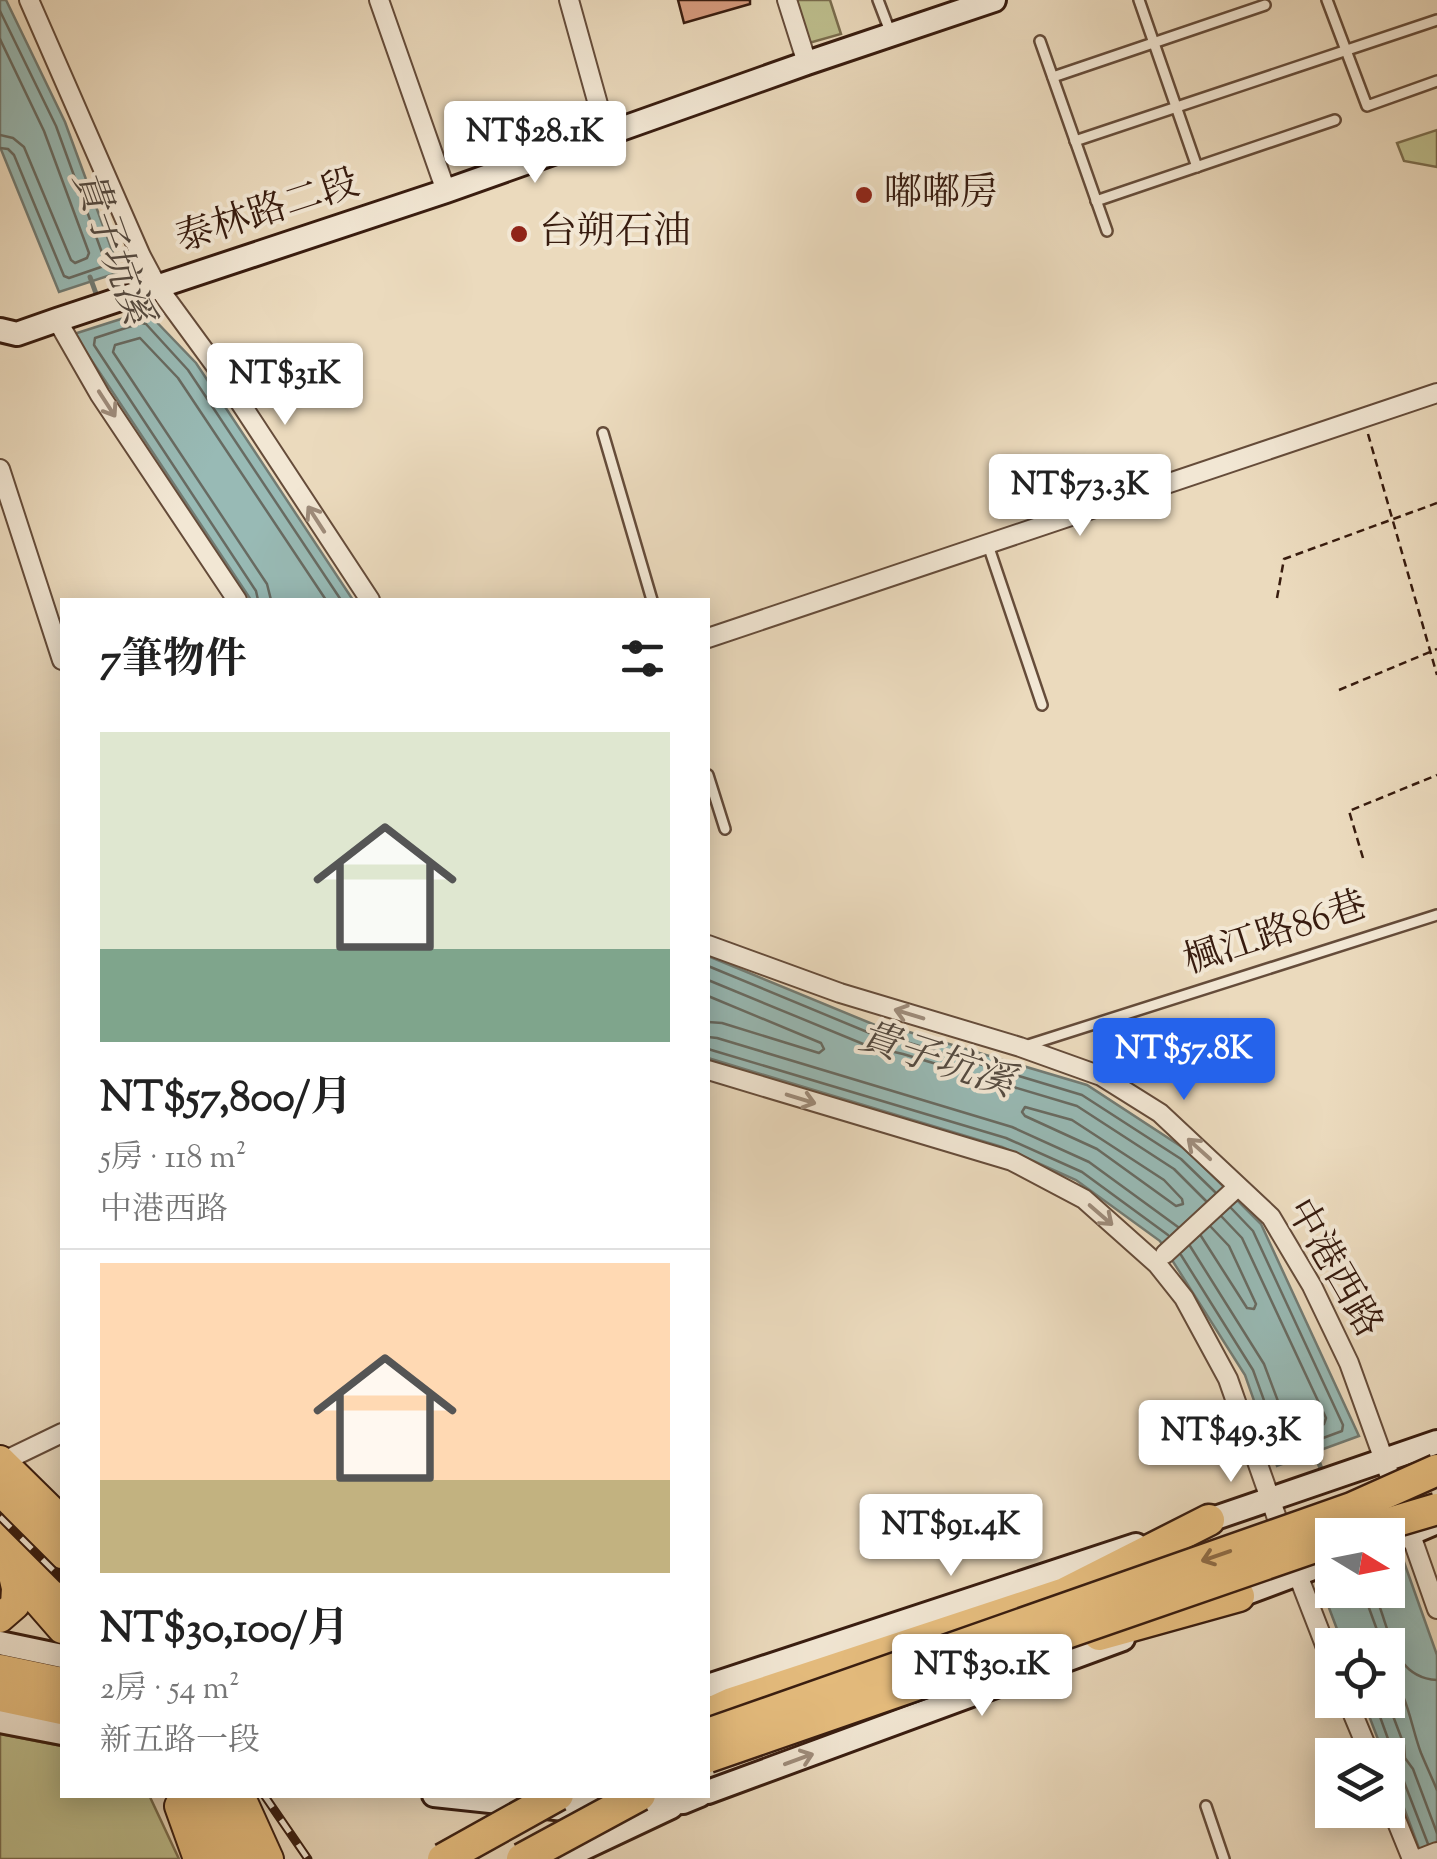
<!DOCTYPE html>
<html lang="zh-TW">
<meta charset="utf-8">
<style>
:root{--surface:#fff;--page:#f2f2f2;--text:#222;--muted:#767676;--line:#e0e0e0;--accent:#2563eb}
body{margin:0;font-family:"Sorts Mill Goudy","Noto Serif TC",serif;background:var(--page);color:var(--text);height:100vh;display:flex;flex-direction:column;font-size:38px;white-space:nowrap}
*{box-sizing:border-box;margin:0}
p{font-size:32px;color:var(--muted)}
.icon{flex:none;width:55px;height:55px;fill:none;stroke:currentColor;stroke-width:2;stroke-linecap:round;stroke-linejoin:round}
.map{position:relative;flex:1;overflow:hidden}
.sheet{position:absolute;left:60px;top:598px;width:650px;height:1200px;display:flex;flex-direction:column;background:var(--surface);border-radius:0px;box-shadow:0 5px 25px #0003}
.sheet>*{flex:none}
.needle{width:65px;rotate:100deg}
.fabs{position:absolute;left:1315px;top:1518px;display:grid;gap:20px}
.fabs a{display:grid;place-items:center;width:90px;height:90px;border-radius:0px;background:var(--surface);box-shadow:0 5px 25px #0003;font-size:50px}
.price{position:absolute;translate:-50% -85px;padding:0 22px;border-radius:10px;background:#fff;color:#222;font-size:32px;line-height:65px;filter:drop-shadow(0 2px 5px #0008)}
.price::after{content:'';position:absolute;left:50%;top:60px;width:30px;height:22px;margin-left:-15px;background:inherit;clip-path:polygon(0 0,100% 0,50% 100%)}
.price.selected{background:var(--accent);color:#fff}
ul{padding:0;list-style:none}
li{display:grid;align-content:center;gap:20px;height:530px;padding:0 40px}
li+li{border-top:2px solid var(--line)}
li span{display:grid;place-items:center;height:310px;border-radius:0px;color:#555}
li>.icon{margin-inline-start:auto}
span .icon{width:180px;height:180px;fill:#fffc;stroke-width:1}
li b{font-size:42px}
h2{display:flex;justify-content:space-between;align-items:center;height:120px;padding:0 40px;font-size:42px}
.map>svg:first-child{display:block}
</style>
<div class="map">
<svg width="1437" height="1859" viewBox="0 0 1437 1859">
<rect width="100%" height="100%" fill="#ebdabd"/>
<filter id="stains"><feTurbulence type="fractalNoise" baseFrequency=".002" numOctaves="4"/><feColorMatrix values="0 0 0 0 .2 0 0 0 0 .09 0 0 0 0 .02 0 0 0 .5 -.17"/></filter>
<radialGradient id="worn" r=".72"><stop offset=".6" stop-color="#630" stop-opacity="0"/><stop offset="1" stop-color="#630" stop-opacity=".3"/></radialGradient>
<g fill="#bdbe8d" stroke="#7a6d4e" stroke-width="2.5">
<polygon points="795,0 830,0 841,34 809,43"/>
<polygon points="1437,130 1437,167 1404,161 1397,143"/>
<polygon points="0,1734 62,1746 62,1795 149,1795 179,1859 0,1859"/>
</g>
<g fill="#98bab5" stroke="#727b73" stroke-width="2.5">
<polygon points="0,0 6,0 65,122 120,272 59,292 0,147"/>
<polygon points="146,311 196,363 353,600 251,600 74,334"/>
<polygon points="708,956 875,1025 909,1032 1087,1085 1188,1151 1261,1224 1359,1436 1277,1466 1245,1375 1160,1241 1076,1180 1002,1147 708,1058"/>
<polygon points="1404,1562 1437,1655 1437,1859 1423,1859 1388,1765 1388,1755 1384,1755 1363,1700 1388,1700 1388,1645 1343,1645 1323,1592 1332,1589 1388,1590 1388,1569"/>
</g>
<g fill="none" stroke-linecap="round" stroke-linejoin="round">
<g stroke="#686b62" stroke-width="2.5">
<polyline points="0,11 56,126 105,261 104,266 69,278 64,276 14,155 8,149 0,148"/>
<polyline points="0,39 44,131 89,253 87,258 75,263 71,260 24,147 13,138 0,135"/>
<polyline points="258,600 256,591 94,345 95,338 141,323 146,324 188,370 341,600"/>
<polyline points="271,600 267,584 113,352 115,345 140,338 178,378 326,600"/>
<polyline points="708,966 872,1034 906,1042 1082,1095 1181,1159 1215,1192"/>
<polyline points="708,980 868,1046 903,1054 1077,1106 1174,1169 1206,1201"/>
<polyline points="708,996 821,1043 824,1049 819,1053 722,1023 708,1022"/>
<polyline points="708,1037 717,1038 1012,1127 1089,1162 1178,1227"/>
<polyline points="708,1049 1006,1138 1082,1172 1168,1235"/>
<polygon points="1025,1107 1072,1120 1164,1180 1182,1199 1183,1204 1176,1206 1097,1149 1025,1116 1022,1112"/>
<polyline points="1201,1236 1247,1308 1254,1309 1256,1304 1229,1246 1211,1227"/>
<polyline points="1190,1246 1264,1364 1290,1433 1295,1435 1324,1424 1326,1418 1242,1238 1222,1217"/>
<polyline points="1181,1255 1253,1370 1282,1450 1288,1451 1342,1431 1343,1425 1253,1231 1231,1208"/>
<path d="M1379,1645L1377,1630L1369,1608L1373,1602L1379,1605C1391,1637 1396,1678 1437,1680"/>
<path d="M1388,1672C1408,1693 1411,1727 1421,1753C1426,1765 1432,1778 1437,1790"/>
<polyline points="1374,1700 1392,1750 1390,1764 1401,1774 1428,1844"/>
<polyline points="1387,1700 1404,1745 1405,1758 1413,1769 1437,1833"/>
</g>
<g stroke="#727b73" stroke-width="5">
<polyline points="90,277 98,299"/>
<polyline points="1313,1447 1323,1474"/>
</g>
</g>
<polygon fill="#d69b7e" stroke="#381c0f" stroke-width="2.5" points="678,0 750,0 750,4 684,23"/>
<g fill="none" stroke-linecap="round" stroke-linejoin="round">
<g stroke="#654c3a" stroke-width="14">
<g id="lane">
<polyline points="878,0 891,34"/>
<polyline points="1139,0 1197,167"/>
<polyline points="1327,0 1367,106 1437,81"/>
<polyline points="1040,41 1107,231"/>
<polyline points="1053,77 1265,5"/>
<polyline points="1075,141 1437,20"/>
<polyline points="1096,201 1335,120"/>
<polyline points="603,433 652,600"/>
<polyline points="988,545 1042,705"/>
<polyline points="708,775 725,829"/>
<polyline points="1025,1046 1437,915"/>
<polyline points="1206,1806 1224,1859"/>
</g>
</g>
<g stroke="#654c3a" stroke-width="22">
<g id="street">
<polyline points="29,0 141,256 157,286 220,372 370,600"/>
<polyline points="379,0 446,191"/>
<polyline points="569,0 606,133"/>
<polyline points="787,0 807,63"/>
<polyline points="57,320 100,395 237,600"/>
<polyline points="0,469 62,660"/>
<polyline points="708,638 1437,393"/>
<polyline points="708,945 840,993 1020,1047 1101,1076 1160,1113 1271,1217 1312,1286 1349,1363 1397,1496"/>
<polyline points="708,1070 1012,1161 1084,1199 1157,1264 1184,1298 1228,1379 1285,1541"/>
<polyline points="1165,1254 1232,1192"/>
<polyline points="2,1462 62,1433"/>
<polyline points="1406,1521 1437,1609"/>
<polyline points="1294,1565 1332,1663"/>
<polyline points="1347,1700 1370,1755"/>
<polyline points="1388,1800 1412,1859"/>
<polyline points="1419,1859 1437,1852"/>
</g>
</g>
<g stroke="#381c0f" stroke-width="28">
<g id="secondary">
<polyline points="0,330 17,334 57,320 446,191 807,63 994,0"/>
<polyline points="1195,1525 1437,1442"/>
<polyline points="1388,1543 1437,1522"/>
<polyline points="1228,1600 1332,1561"/>
<polyline points="0,1643 62,1656"/>
<polyline points="708,1686 1136,1545"/>
<polyline points="0,1721 62,1733"/>
<polyline points="708,1792 1123,1639"/>
<polyline points="434,1795 564,1809 683,1802 700,1795"/>
<polyline points="561,1859 671,1807"/>
</g>
</g>
<g stroke="#381c0f" stroke-width="32">
<g id="primary">
<polyline points="0,1460 62,1521"/>
<polyline points="0,1558 62,1629"/>
<polyline points="0,1618 15,1605 16,1588 12,1571"/>
<polyline points="240,1795 269,1859"/>
<polyline points="179,1806 198,1859"/>
</g>
</g>
<g stroke="#381c0f" stroke-width="35">
<g id="highway">
<polyline points="0,1489 62,1553"/>
<polyline points="0,1529 62,1598"/>
<polyline points="1099,1635 1239,1596"/>
<polyline points="0,1670 62,1683"/>
<polyline points="0,1696 62,1709"/>
<polyline points="708,1714 732,1703 1065,1593 1209,1520"/>
<polyline points="187,1795 216,1859"/>
<polyline points="217,1795 244,1859"/>
</g>
</g>
<g stroke="#381c0f" stroke-width="2.5" stroke-dasharray="8 5" stroke-linecap="butt">
<polyline points="1368,434 1437,675"/>
<polyline points="1277,598 1284,559 1437,503"/>
<polyline points="1339,690 1437,649"/>
<polyline points="1363,858 1349,811 1437,775"/>
</g>
<use href="#lane" stroke="#f2e7d4" stroke-width="9"/>
<use href="#street" stroke="#f2e7d4" stroke-width="18"/>
<use href="#secondary" stroke="#f2e7d4" stroke-width="22"/>
<use href="#primary" stroke="#e6bd7e" stroke-width="28"/>
<use href="#highway" stroke="#e6bd7e" stroke-width="30"/>
<g stroke="#381c0f" stroke-width="9">
<g id="rail">
<polyline points="0,1517 62,1579"/>
<polyline points="264,1795 308,1859"/>
</g>
</g>
<use href="#rail" stroke="#f2e7d4" stroke-width="5" stroke-dasharray="15" stroke-linecap="butt"/>
<g stroke="#381c0f" stroke-width="35" stroke-linecap="butt">
<g id="highway-bridge">
<polyline points="1349,1535 1437,1509"/>
<polyline points="708,1734 1352,1508 1437,1470"/>
<polyline points="708,1757 1332,1541"/>
<polyline points="443,1859 558,1795"/>
<polyline points="522,1859 640,1795"/>
</g>
</g>
<use href="#highway-bridge" stroke="#e6bd7e" stroke-width="30"/>
</g>
<defs><path id="oneway-shaft" d="M-6 0H5M1.5-3L5.5 0L1.5 3" fill="none" stroke-width="1.6" stroke-linecap="round" stroke-linejoin="round" transform="scale(2.5)"/></defs>
<g stroke="#9e8c7b">
<use href="#oneway-shaft" transform="translate(107 404) rotate(57)"/>
<use href="#oneway-shaft" transform="translate(316 519) rotate(-123)"/>
<use href="#oneway-shaft" transform="translate(909 1014) rotate(-163)"/>
<use href="#oneway-shaft" transform="translate(801 1099) rotate(17)"/>
<use href="#oneway-shaft" transform="translate(1199 1149) rotate(-138)"/>
<use href="#oneway-shaft" transform="translate(1101 1215) rotate(41)"/>
<use href="#oneway-shaft" transform="translate(799 1759) rotate(-20)"/>
</g>
<use stroke="#8f6c46" href="#oneway-shaft" transform="translate(1216 1556) rotate(161)"/>
<g fill="#8f2418" stroke="#f2e7d4" stroke-width="4">
<circle cx="864" cy="195" r="10"/>
<circle cx="519" cy="234" r="10"/>
</g>
<g text-anchor="middle" dominant-baseline="central" stroke-width="8" stroke-linejoin="round" paint-order="stroke">
<g font-size="38" fill="#381c0f" stroke="#f2e7d4" text-anchor="start">
<text x="884" y="195">嘟嘟房</text>
<text x="539" y="234">台朔石油</text>
</g>
<g font-size="38" fill="#381c0f" stroke="#f2e7d4">
<text transform="translate(268 213) rotate(-18)">泰林路二段</text>
<text transform="translate(1276 935) rotate(-18)">楓江路86巷</text>
<text transform="translate(1332 1269) rotate(60)">中港西路</text>
</g>
<g font-size="40" font-style="italic" fill="#554b41" stroke="#f2e7d4">
<text transform="translate(110 248) rotate(70)">貴子坑溪</text>
<text transform="translate(936 1062) rotate(18)">貴子坑溪</text>
</g>
</g>
<rect width="100%" height="100%" filter="url(#stains)"/>
<rect width="100%" height="100%" fill="url(#worn)"/>
</svg>
<div class="fabs">
<a><svg class="needle" viewBox="-14 -14 28 28"><path d="M0-13l5 13h-10z" fill="#e53935"/><path d="M0 13l5-13h-10z" fill="#767676"/></svg></a>
<a><svg class="icon" aria-label="locate" viewBox="0 0 24 24"><circle cx="12" cy="12" r="6"/><path d="M12 2v4M12 18v4M2 12h4M18 12h4"/></svg></a>
<a><svg class="icon" aria-label="layers" viewBox="0 0 24 24"><path d="M12 4l9 5-9 5-9-5zM3 14l9 5 9-5"/></svg></a>
</div>
<b class="price" style="left:535px;top:186px">NT$28.1K</b>
<b class="price" style="left:285px;top:428px">NT$31K</b>
<b class="price" style="left:1080px;top:539px">NT$73.3K</b>
<b class="price selected" style="left:1184px;top:1103px">NT$57.8K</b>
<b class="price" style="left:1231px;top:1485px">NT$49.3K</b>
<b class="price" style="left:951px;top:1579px">NT$91.4K</b>
<b class="price" style="left:982px;top:1719px">NT$30.1K</b>
<section class="sheet">
<h2>7筆物件<svg class="icon" aria-label="filters" viewBox="0 0 24 24"><path d="M4 7h16M4 17h16"/><circle cx="9" cy="7" r="2"/><circle cx="15" cy="17" r="2"/></svg></h2>
<ul>
<li><span style="background:linear-gradient(#dfe7d0 70%,#7fa58c 0)"><svg class="icon" aria-label="home" viewBox="0 0 24 24"><path d="M3 11l9-7 9 7M6 9v11h12V9"/></svg></span><div><b>NT$57,800/月</b><p>5房 · 118 m²</p><p>中港西路</p></div></li>
<li><span style="background:linear-gradient(#ffd9b3 70%,#c2b280 0)"><svg class="icon" aria-label="home" viewBox="0 0 24 24"><path d="M3 11l9-7 9 7M6 9v11h12V9"/></svg></span><div><b>NT$30,100/月</b><p>2房 · 54 m²</p><p>新五路一段</p></div></li>
</ul>
</section>
</div>
